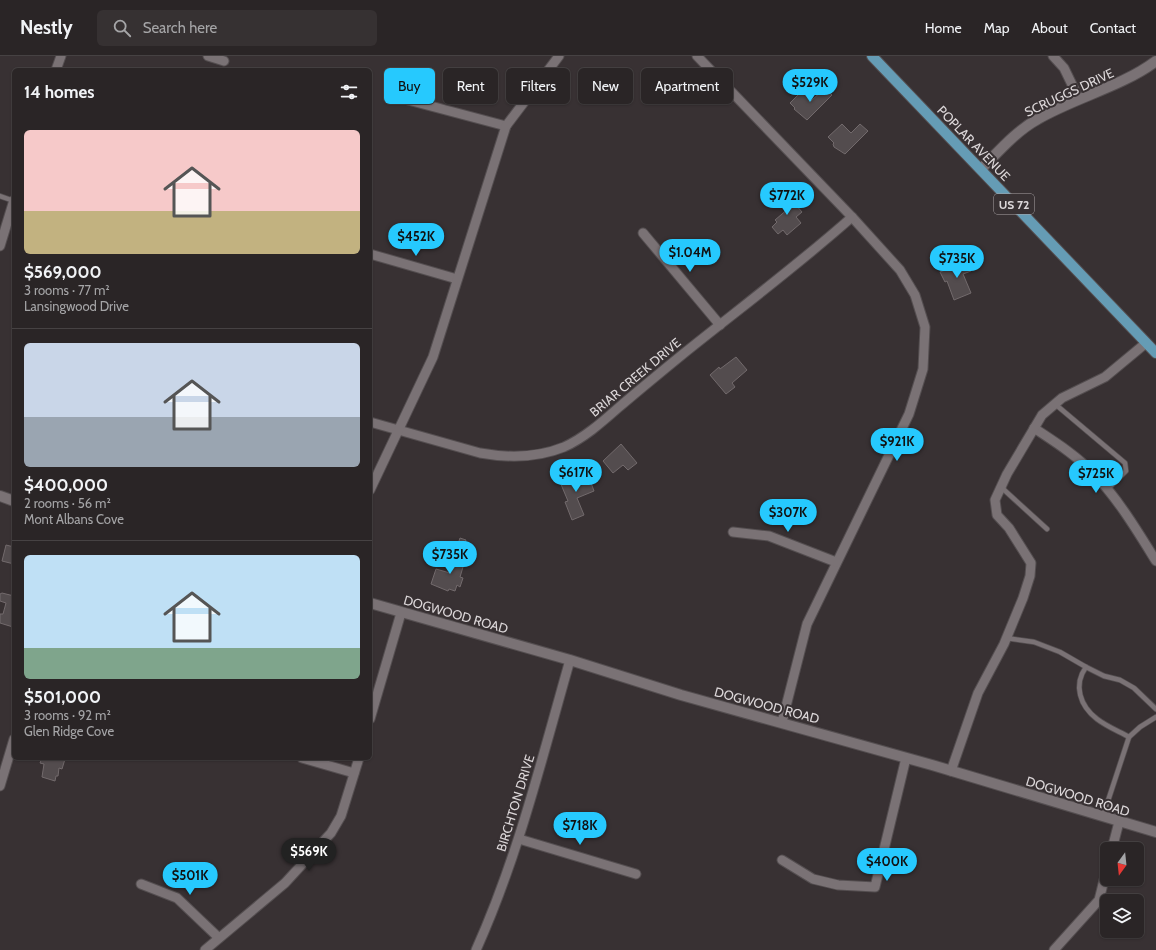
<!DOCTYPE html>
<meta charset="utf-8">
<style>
:root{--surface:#2a2526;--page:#363132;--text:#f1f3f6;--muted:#a5a5a7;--line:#464243;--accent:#26c9fe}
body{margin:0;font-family:Cabin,sans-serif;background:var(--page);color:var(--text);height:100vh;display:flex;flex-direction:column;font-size:15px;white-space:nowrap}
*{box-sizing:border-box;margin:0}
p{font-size:13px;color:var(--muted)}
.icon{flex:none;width:22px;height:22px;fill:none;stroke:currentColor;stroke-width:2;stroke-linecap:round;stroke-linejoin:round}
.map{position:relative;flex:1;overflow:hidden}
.panel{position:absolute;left:12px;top:12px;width:360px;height:692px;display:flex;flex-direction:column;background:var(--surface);border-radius:6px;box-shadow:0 1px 3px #0004,0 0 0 1px var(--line)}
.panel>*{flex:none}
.hud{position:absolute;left:384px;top:12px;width:380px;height:36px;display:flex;gap:8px}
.needle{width:26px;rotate:195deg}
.fabs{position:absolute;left:1100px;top:786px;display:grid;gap:8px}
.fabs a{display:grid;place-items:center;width:44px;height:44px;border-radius:6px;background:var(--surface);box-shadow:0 1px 3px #0004,0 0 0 1px var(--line);font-size:20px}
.price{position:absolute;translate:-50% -34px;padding:0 9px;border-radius:14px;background:var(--accent);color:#111;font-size:13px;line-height:26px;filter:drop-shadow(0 1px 2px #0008)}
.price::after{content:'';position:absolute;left:50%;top:24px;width:12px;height:9px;margin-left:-6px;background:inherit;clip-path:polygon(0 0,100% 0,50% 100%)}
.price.selected{background:#222;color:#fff}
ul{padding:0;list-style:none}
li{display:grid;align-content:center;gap:8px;height:212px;padding:0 12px}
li+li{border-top:1px solid var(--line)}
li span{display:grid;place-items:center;height:124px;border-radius:6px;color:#555}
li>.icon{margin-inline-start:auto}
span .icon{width:72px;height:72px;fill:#fffc;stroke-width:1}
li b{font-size:17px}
h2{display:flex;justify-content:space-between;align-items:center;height:48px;padding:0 12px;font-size:17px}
.pill{padding:0 14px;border-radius:6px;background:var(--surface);box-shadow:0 1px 3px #0004,0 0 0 1px var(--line);font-size:14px;line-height:36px}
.pill.selected{background:var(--accent);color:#111}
header{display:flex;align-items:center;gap:24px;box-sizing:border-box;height:56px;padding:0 20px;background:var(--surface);border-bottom:1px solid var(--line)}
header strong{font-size:19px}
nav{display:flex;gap:22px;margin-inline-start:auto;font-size:14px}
.search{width:280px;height:36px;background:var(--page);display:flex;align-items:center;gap:10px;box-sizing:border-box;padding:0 14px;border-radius:6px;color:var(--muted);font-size:15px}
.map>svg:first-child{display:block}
</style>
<header>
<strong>Nestly</strong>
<div class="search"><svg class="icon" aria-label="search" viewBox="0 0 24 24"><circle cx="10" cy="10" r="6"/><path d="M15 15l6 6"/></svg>Search here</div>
<nav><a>Home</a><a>Map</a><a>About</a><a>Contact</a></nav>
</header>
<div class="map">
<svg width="1156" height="894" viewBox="0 0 1156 894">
<rect width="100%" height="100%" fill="#383133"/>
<g fill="#534c4e" stroke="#726a6c">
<polygon points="825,32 832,39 807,64 794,53 795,52 790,47 802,35 806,37 804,38 811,45"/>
<polygon points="842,68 851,77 860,68 868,75 845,98 834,91 833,88 834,87 828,81"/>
<polygon points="784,135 802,156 796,161 801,167 787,179 783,174 778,178 772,171 777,166 775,164 789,152 787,150 785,151 776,141"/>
<polygon points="967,205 971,215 963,218 971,237 954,244 947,225 945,226 940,216 950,212 949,210"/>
<polygon points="736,301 747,314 732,327 735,331 726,338 710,319 719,311 720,313"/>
<polygon points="621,388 637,407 628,414 623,409 613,417 603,405"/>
<polygon points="587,416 594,435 577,442 584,459 572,464 565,446 568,445 560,426"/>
<polygon points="460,482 466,484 463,493 457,491"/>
<polygon points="6,489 14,491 14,508 2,505"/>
<polygon points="455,498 466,501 460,521 463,522 460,531 457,529 455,535 449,533 448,535 431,528 436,513 450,517"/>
<polygon points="2,537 14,540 13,571 0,567 0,558 3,558 6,547 0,545 0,538"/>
<polygon points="42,702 65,703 62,713 59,712 58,720 56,720 55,725 42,721 44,708 40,707"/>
</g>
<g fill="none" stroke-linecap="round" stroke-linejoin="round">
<g stroke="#544e50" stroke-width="6">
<g id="service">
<polyline points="0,140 14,145"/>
<polyline points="1055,348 1125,407 1126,415 1107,434"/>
<polyline points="1002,432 1047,473"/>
<polyline points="1006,582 1034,586 1060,596 1086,611 1104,620 1120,624 1134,632 1156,653"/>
<path d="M1086,611C1073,629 1080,650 1097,663C1106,670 1118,675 1129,681"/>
<polyline points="1103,760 1129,681 1140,671 1156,661"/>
</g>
</g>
<g stroke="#544e50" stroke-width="11">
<g id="minor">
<polyline points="208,0 224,5"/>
<polyline points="697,0 852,161 900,214 915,239 925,271 923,313 909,358 807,568 782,666"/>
<polyline points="1053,0 1064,12 1079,43"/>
<polyline points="56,14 61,0"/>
<polyline points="393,40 506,70"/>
<polyline points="643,177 720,269"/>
<polyline points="0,190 14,144"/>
<polyline points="370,198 457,223"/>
<path d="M370,366L480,397C508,402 537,402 564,391C584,382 601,367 618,352C639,334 661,316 683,298C739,253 798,209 852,161"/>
<path d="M1034,372C1055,386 1076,399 1093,417C1117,441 1138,476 1156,505"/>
<polyline points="370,434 433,301 506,70 559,0"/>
<polyline points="733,476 769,480 836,506"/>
<polyline points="370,663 401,557"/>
<polyline points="302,702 354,717"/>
<polyline points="951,715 978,637 1004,588 1023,542 1030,520 1031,507 1009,472 997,459 995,444 1007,418 1042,359 1062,342 1105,321 1146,287"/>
<polyline points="0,730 14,683"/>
<polyline points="519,783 636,818"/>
<polyline points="1112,793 1119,766"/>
<polyline points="782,804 813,823 838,829 875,831 906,702"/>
<polyline points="141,828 177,842 219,882"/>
<polyline points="205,894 285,827 331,777 341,760 359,702"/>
<path d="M476,894C518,801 542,702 570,604"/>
<polyline points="1054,894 1099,844 1107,812"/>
</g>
</g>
<g stroke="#544e50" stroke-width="12">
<g id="tertiary">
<path d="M981,113C999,95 1016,75 1038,63C1076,41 1121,31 1156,5"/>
<polyline points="0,440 14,445"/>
<polyline points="370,547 570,604 681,639 932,709 1156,776"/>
</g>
</g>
<g stroke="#544e50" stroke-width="12">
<polyline id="primary" points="872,0 1156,297"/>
</g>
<use href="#service" stroke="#7a7275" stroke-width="4.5"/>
<use href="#minor" stroke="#7a7275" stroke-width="9"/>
<use href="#tertiary" stroke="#7a7275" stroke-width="10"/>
<use href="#primary" stroke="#659cb5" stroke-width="10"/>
</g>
<g text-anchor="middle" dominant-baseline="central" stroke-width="4" stroke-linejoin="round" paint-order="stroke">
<rect fill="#383133" stroke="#aba5a7" stroke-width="1" x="994" y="138" width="40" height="20" rx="3"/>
<g font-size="12" font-weight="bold" fill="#dcd7d9">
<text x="1014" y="148">US 72</text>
</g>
<g font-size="13" fill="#dcd7d9" stroke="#383133">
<text transform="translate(1069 36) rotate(-25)">SCRUGGS DRIVE</text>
<text transform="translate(974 87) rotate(46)">POPLAR AVENUE</text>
<text transform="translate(635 321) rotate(-40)">BRIAR CREEK DRIVE</text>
<text transform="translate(456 558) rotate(16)">DOGWOOD ROAD</text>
<text transform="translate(767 649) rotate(15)">DOGWOOD ROAD</text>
<text transform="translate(1078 740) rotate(17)">DOGWOOD ROAD</text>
<text transform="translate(515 747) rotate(-73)">BIRCHTON DRIVE</text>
</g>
</g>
</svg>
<div class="fabs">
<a><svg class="needle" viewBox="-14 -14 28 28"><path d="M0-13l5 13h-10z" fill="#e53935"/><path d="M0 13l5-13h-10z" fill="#a5a5a7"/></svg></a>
<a><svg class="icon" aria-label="layers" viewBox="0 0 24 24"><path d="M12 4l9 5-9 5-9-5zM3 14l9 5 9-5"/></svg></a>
</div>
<b class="price" style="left:810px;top:47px">$529K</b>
<b class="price" style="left:787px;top:160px">$772K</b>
<b class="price" style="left:416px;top:201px">$452K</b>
<b class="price" style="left:690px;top:217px">$1.04M</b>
<b class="price" style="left:957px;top:223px">$735K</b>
<b class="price" style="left:897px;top:406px">$921K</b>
<b class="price" style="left:576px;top:437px">$617K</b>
<b class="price" style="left:1096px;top:438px">$725K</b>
<b class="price" style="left:788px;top:477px">$307K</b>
<b class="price" style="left:450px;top:519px">$735K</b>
<b class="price" style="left:580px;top:790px">$718K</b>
<b class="price selected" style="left:309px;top:816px">$569K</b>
<b class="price" style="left:887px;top:826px">$400K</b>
<b class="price" style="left:190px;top:840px">$501K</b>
<div class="hud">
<a class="pill selected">Buy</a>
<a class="pill">Rent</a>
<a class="pill">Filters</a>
<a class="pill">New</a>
<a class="pill">Apartment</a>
</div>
<section class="panel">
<h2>14 homes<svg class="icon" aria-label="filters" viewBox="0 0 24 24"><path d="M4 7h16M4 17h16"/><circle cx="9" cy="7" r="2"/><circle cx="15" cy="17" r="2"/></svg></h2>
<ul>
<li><span style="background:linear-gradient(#f6c9c9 65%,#c2b280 0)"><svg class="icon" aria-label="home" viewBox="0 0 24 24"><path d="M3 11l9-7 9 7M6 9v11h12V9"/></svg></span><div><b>$569,000</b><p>3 rooms · 77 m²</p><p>Lansingwood Drive</p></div></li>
<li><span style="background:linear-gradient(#c9d6e8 60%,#9aa5b1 0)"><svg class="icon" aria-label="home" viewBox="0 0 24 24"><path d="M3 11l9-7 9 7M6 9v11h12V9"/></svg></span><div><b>$400,000</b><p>2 rooms · 56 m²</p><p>Mont Albans Cove</p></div></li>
<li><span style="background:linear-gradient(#bfe0f5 75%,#7fa58c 0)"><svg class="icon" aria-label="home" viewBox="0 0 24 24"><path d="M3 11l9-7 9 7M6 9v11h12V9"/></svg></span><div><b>$501,000</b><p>3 rooms · 92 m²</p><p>Glen Ridge Cove</p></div></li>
</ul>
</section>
</div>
